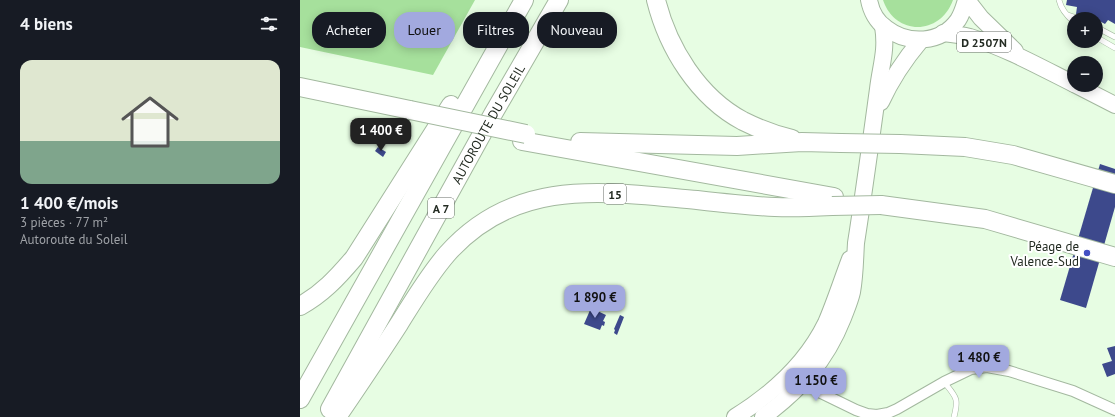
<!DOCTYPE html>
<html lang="fr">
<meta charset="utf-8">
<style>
:root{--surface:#171b24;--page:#20242c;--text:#f1f3f6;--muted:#9ea1a6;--line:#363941;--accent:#a2a9df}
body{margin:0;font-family:"PT Sans",sans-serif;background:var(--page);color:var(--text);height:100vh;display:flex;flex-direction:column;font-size:15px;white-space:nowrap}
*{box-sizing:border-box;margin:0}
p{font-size:13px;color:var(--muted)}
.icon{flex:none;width:22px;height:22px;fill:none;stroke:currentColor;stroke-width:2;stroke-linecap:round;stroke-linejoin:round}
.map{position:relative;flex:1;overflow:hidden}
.panel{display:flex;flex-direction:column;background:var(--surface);width:300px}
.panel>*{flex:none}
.banner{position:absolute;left:12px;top:12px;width:380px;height:36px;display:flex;gap:8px}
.buttons{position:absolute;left:767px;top:12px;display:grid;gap:8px}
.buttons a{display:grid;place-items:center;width:36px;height:36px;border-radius:50%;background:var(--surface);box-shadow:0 2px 10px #0003;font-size:20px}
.price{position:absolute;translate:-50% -34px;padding:0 9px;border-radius:8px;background:var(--accent);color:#111;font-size:13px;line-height:26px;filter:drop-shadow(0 1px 2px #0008)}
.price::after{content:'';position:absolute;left:50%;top:24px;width:12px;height:9px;margin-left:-6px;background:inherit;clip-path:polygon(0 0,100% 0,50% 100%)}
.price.active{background:#222;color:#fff}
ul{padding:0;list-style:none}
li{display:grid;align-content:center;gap:8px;height:212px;padding:0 20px}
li+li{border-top:1px solid var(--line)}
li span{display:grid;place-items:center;height:124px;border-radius:12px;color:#555}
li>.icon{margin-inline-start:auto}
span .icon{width:72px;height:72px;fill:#fffc;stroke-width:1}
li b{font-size:17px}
h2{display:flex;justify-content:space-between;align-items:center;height:48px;padding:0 20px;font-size:17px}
.pill{padding:0 14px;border-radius:16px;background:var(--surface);box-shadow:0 2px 10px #0003;font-size:14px;line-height:36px}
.pill.active{background:var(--accent);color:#111}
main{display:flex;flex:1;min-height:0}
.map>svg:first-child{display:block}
</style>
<main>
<section class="panel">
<h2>4 biens<svg class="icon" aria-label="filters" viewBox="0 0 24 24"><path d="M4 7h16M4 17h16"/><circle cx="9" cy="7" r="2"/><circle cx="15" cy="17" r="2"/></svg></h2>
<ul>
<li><span style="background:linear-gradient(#dfe7d0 65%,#7fa58c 0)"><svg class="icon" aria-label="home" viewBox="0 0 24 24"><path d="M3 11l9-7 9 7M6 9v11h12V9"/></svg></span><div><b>1 400 €/mois</b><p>3 pièces · 77 m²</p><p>Autoroute du Soleil</p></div></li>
</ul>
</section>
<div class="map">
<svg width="815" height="417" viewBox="0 0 815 417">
<rect width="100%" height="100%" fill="#e7fde3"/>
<g fill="#a6e09c">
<polygon points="0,0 175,0 133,75 0,47"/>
<path d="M583,0H653C640,36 595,36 583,0Z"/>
</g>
<g fill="#3d498c">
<polygon points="767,0 815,0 815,24 808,20 805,24 790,16 788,19 786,19 776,14 777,7 766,5"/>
<polygon points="78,147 86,152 83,157 75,151"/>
<polygon points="800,164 815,169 815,207 786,308 760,300"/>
<polygon points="291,308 306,315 303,321 305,322 304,326 302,325 300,330 284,324"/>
<polygon points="320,315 324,317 317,335 314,333 315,330 314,329"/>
<polygon points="815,346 815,374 807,377 802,364 812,361 807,348"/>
</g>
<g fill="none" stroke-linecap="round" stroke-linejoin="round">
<g stroke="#a3b89f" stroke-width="6">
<g id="lane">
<path d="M759,0C761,9 767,16 774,22"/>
<polyline points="768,15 780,19"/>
<polyline points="796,27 815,37"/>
<polyline points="796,37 815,48"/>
<path d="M644,382C656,397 659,398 654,417"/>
</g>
</g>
<g stroke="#a3b89f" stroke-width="12">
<polyline id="street" points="504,375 511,384 519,392 556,410 567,414 577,415 588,413 597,409 644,382 671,369 687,367 709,371 773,391 815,410"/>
</g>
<g stroke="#a3b89f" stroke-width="18">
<g id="primary">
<path d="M569,0C571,11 577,22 586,28C608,45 641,44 658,20C662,14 664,7 666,0"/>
<polyline points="667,0 681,18 715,51"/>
<path d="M643,33C652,34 661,35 670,37C706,48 740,67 774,84"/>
<polyline points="776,85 815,105"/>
<path d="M581,102C591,80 605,59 621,40"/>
<path d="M435,417C472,394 507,362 526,323C535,302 542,280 550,259"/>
<path d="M463,417C500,390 526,361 543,318C546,310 550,301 552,292C555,276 555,259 556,243C564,192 571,140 578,89C581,64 587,51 583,26"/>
</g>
</g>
<g stroke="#a3b89f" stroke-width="20">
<g id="highway">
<path d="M356,0C368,48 398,97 443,121C459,129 475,135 492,139"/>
<polyline points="0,87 110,110"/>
<polyline points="222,141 534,197"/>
<polyline points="280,142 437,146 502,142 541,143"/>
<polyline points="600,144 665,147 713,155 815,184"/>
<polyline points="581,205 685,219 815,257"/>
<path d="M0,306C22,294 37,278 54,258L151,105"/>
<polyline points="0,399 224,0"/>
<path id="s1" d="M30,409L193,114L259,0"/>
<path d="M37,417C58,386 79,355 99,324C114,300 128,276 147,254C216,176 305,192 397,200C423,203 449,206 475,207C494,208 513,207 532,206"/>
</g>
</g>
<use href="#lane" stroke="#fff" stroke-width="5"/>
<use href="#street" stroke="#fff" stroke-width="10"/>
<use href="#primary" stroke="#fff" stroke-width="16"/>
<use href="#highway" stroke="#fff" stroke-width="18"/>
<g stroke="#a3b89f" stroke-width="20" stroke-linecap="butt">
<g id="highway-bridge">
<polyline points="110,110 226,134"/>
<polyline points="541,143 600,144"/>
<polyline points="532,206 581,205"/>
</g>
</g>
<use href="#highway-bridge" stroke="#fff" stroke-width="18"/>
</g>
<circle fill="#424fc3" stroke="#fff" stroke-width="1.5" cx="787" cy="253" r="4"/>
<g text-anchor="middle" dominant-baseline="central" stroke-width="4" stroke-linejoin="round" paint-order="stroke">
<g fill="#fff" stroke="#656b64" stroke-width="1">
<rect x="657" y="32" width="54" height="20" rx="3"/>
<rect x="304" y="184" width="22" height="20" rx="3"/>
<rect x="128" y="198" width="26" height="20" rx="3"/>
</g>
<g font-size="12" font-weight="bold" fill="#232b22">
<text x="684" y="42">D 2507N</text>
<text x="315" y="194">15</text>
<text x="141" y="208">A 7</text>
</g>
<g font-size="13" fill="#232b22" stroke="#fff">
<text stroke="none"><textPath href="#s1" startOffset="326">AUTOROUTE DU SOLEIL</textPath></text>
</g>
<g font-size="13" fill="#232b22" stroke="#fff" text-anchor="end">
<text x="779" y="246">Péage de<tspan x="779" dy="15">Valence-Sud</tspan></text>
</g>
</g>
</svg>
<div class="buttons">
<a>+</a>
<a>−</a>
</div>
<b class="price active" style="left:81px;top:152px">1 400 €</b>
<b class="price" style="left:295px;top:319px">1 890 €</b>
<b class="price" style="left:679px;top:379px">1 480 €</b>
<b class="price" style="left:516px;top:402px">1 150 €</b>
<div class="banner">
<a class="pill">Acheter</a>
<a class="pill active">Louer</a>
<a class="pill">Filtres</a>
<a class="pill">Nouveau</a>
</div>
</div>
</main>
